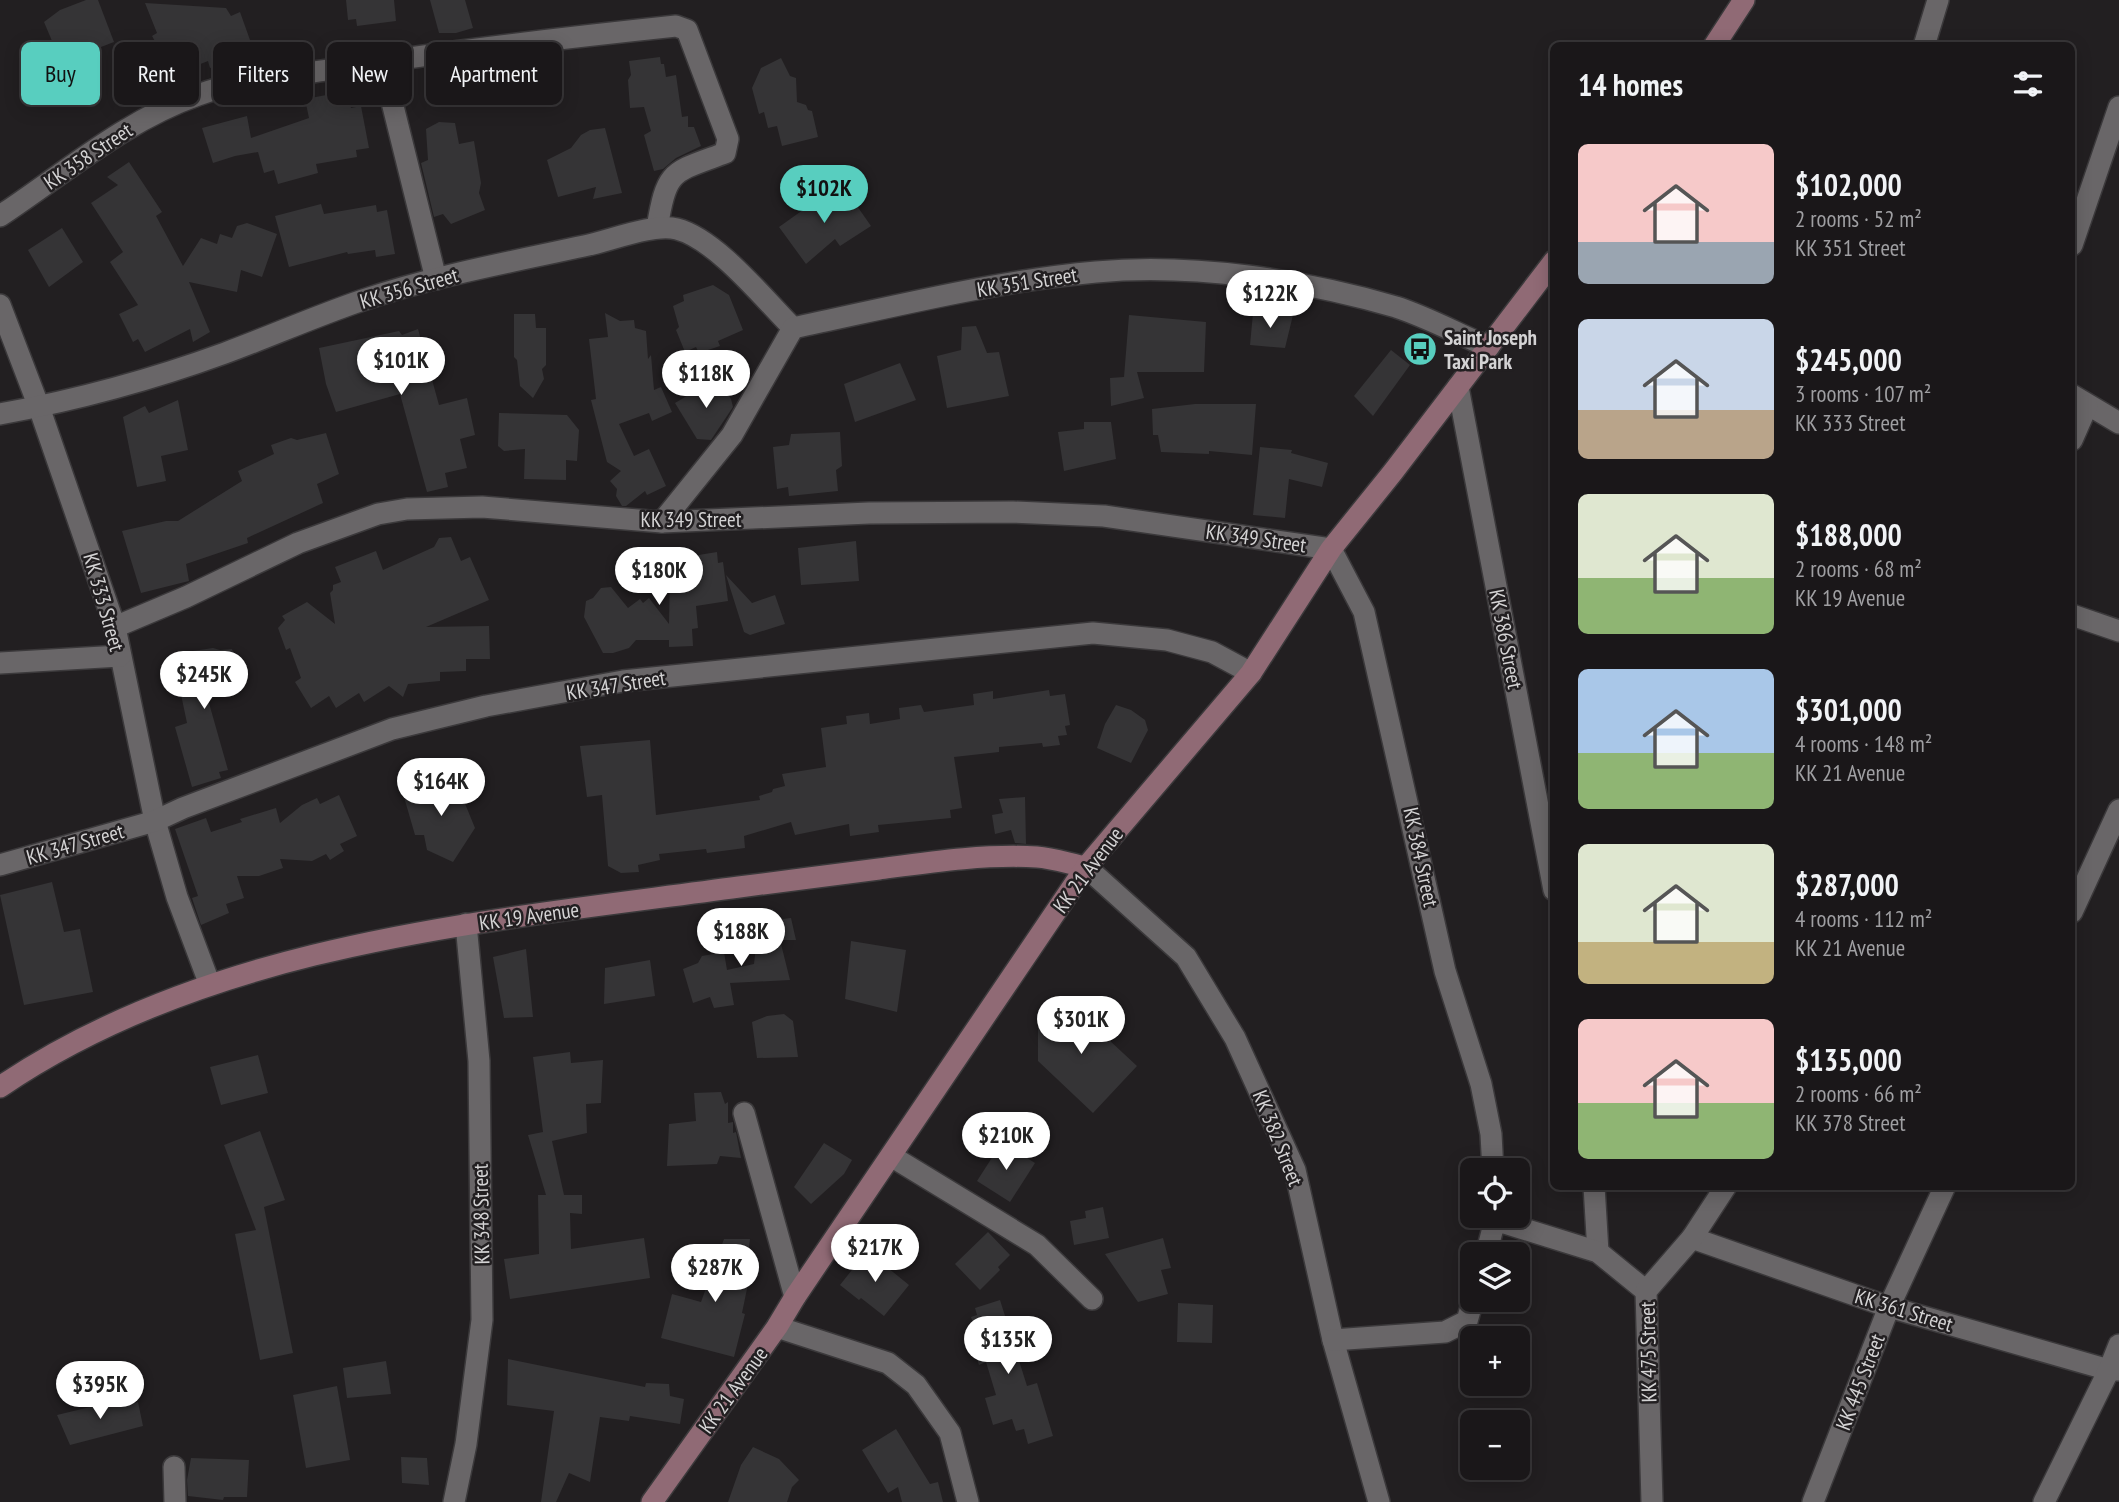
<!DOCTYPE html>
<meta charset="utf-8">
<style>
:root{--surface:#1a1719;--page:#272426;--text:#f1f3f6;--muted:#9f9fa2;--line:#383638;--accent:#58cebf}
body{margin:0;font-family:"PT Sans Narrow",sans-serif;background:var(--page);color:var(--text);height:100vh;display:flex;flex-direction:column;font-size:26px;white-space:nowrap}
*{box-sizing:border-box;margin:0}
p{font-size:23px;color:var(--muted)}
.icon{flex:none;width:38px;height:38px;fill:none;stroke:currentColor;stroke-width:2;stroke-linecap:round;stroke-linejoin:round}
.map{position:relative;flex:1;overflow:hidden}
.panel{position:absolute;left:1550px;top:42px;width:525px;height:1148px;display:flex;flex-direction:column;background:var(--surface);border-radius:10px;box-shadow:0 4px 18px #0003,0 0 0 2px var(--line)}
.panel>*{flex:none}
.top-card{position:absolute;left:21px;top:42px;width:665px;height:63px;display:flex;gap:14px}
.tools{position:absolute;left:1460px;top:1158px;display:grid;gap:14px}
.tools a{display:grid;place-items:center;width:70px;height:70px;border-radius:10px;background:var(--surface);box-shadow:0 4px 18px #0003,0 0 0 2px var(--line);font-size:35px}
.price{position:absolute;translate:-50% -60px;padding:0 16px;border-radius:24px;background:#fff;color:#222;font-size:23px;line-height:46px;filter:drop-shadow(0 2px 4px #0008)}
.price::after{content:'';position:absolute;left:50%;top:42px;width:21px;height:16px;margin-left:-10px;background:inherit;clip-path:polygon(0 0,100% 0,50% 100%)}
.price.active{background:var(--accent);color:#111}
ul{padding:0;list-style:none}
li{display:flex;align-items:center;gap:21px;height:175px;padding:0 28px}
li span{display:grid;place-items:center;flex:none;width:196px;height:140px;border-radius:10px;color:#555}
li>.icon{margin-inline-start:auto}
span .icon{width:84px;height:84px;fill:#fffc;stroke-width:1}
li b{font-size:30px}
h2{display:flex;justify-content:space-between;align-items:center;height:84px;padding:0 28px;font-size:30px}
.tag{padding:0 24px;border-radius:10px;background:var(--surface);box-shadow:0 4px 18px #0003,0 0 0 2px var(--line);font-size:24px;line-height:63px}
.tag.active{background:var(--accent);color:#111}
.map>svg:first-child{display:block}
</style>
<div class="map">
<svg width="2119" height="1502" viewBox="0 0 2119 1502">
<rect width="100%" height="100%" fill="#221f21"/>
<g fill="#353436">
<polygon points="86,0 98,0 114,42 67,60 55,48 44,22 60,10"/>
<polygon points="346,0 394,0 396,21 357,26 356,19 348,20"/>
<polygon points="430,0 465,0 473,28 456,33 439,33"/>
<polygon points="145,3 226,8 231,16 240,12 255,54 210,68 208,61 198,65 191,43 164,57 152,36 157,33"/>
<polygon points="660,57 661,64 664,64 666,77 676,75 682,117 688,116 688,127 694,127 701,146 676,158 663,169 654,171 644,135 651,131 644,107 630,108 628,80 631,75 629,61"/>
<polygon points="781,58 790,76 796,78 797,102 806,105 808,110 812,111 818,137 782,146 777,126 768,128 764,112 759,114 752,88 761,68"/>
<polygon points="348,91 351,108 361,106 369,148 356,150 357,157 316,164 318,173 278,184 274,170 264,173 258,152 235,156 213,163 202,128 247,116 251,138 309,118 305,99"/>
<polygon points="439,122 455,123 459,144 474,141 481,183 479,193 485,210 451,224 443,214 434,217 421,163 428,160 426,129"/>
<polygon points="605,128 622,193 593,199 596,187 558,197 547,160 571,148 581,135 590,130"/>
<polygon points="129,162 162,212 156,216 183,266 201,238 217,244 220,234 232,238 237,226 247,223 277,234 262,277 241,270 237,292 189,282 210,332 193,342 190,329 145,352 138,339 133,342 119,314 138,305 110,262 123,252 91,203 118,185 107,177"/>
<polygon points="831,190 857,206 871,226 840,246 835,239 806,264 779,227"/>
<polygon points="321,204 324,214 376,205 377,212 387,210 395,254 376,257 375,250 348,254 347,252 289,267 275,216"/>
<polygon points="62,228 83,262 49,287 28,250"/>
<polygon points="713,285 729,295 743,330 718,341 720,346 699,353 696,347 685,352 676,330 679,327 673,306 684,301 683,295"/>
<polygon points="605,313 620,321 634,320 635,328 646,331 648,359 651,355 654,390 661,387 672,412 652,421 649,413 619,424 634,456 649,449 666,486 647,495 645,491 626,506 622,506 616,496 617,489 610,481 621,471 607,462 591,400 596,399 589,339 608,337"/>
<polygon points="1253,313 1293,315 1285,348 1250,345"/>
<polygon points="514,314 535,314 536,328 546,328 546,365 542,369 544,379 533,398 520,386 517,360 514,357"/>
<polygon points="1129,315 1206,322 1204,372 1137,372 1144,398 1111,406 1110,378 1124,377"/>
<polygon points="976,326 987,353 999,352 1009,396 947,408 937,356 961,350 962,327"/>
<polygon points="418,329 439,405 467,398 475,435 460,439 467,468 445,473 448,487 427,492 400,394 336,412 326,384 319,348 399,331 402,335"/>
<polygon points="1391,350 1410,365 1373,416 1354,396"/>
<polygon points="900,363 916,400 855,422 844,384"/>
<polygon points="719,381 731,399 733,407 711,440 697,439 675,403 707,384"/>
<polygon points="178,400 188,450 161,456 166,481 137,487 123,417 145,406 149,413"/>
<polygon points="1195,404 1256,404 1252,455 1209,451 1209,454 1161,452 1158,435 1153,435 1152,409"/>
<polygon points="499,413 567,415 579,430 577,461 566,460 566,480 524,479 525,449 504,451 498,446"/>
<polygon points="1084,422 1111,422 1116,459 1064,471 1058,432 1084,429"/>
<polygon points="840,432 842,466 836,470 838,491 789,496 788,487 777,489 773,447 789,445 791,434"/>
<polygon points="326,433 339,474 317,484 323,503 247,538 248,543 186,564 189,581 141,593 122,531 166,521 178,521 242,481 238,471 274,454 271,445 291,438 297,440"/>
<polygon points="1260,447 1292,450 1291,453 1328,463 1322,487 1289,479 1285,518 1253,515"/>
<polygon points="451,537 461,561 470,557 489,600 426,627 489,626 490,659 466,659 466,671 440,672 440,681 408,684 403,697 389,686 364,702 359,693 336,708 329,696 311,708 295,682 301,678 290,648 286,650 278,628 285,620 282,616 307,602 335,624 330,593 333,590 333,585 341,582 335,567 376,551 383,570 434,547 439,538"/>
<polygon points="856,541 859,581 801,585 798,548"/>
<polygon points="717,552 718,563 723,562 728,601 696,606 698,628 692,629 693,646 669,647 669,640 636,640 629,648 613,653 603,653 584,617 586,601 593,598 601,588 611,587 628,608 640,599 643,603 649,598 669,624 670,574 668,560"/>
<polygon points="726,575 752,603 775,595 785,624 750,635 744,632"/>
<polygon points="213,648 220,650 232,649 238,669 232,671 236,692 207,696 228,770 219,772 221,778 192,787 175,727 187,723 175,666 189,662 186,652"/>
<polygon points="1049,690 1050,696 1065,694 1070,725 1065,726 1067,735 1058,736 1060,745 1043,747 1042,743 999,747 999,752 954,757 962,808 950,810 951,818 878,825 879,832 850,836 849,824 795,835 791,822 744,836 745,848 707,853 706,849 659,854 660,860 638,865 639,872 621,873 608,866 602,795 587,797 580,746 650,740 656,815 760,800 759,796 772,792 773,789 785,786 782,774 826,767 821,728 847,724 846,716 869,713 870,724 900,719 899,708 921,705 924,712 974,705 973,694 993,691 993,699"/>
<polygon points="1116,705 1131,710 1145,720 1148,730 1131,763 1097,748 1105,724"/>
<polygon points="452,772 475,828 453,862 427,850 424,835 415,835 404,797 440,787 439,776"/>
<polygon points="339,795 357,836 340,844 344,851 330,860 326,854 312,861 280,859 283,868 259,876 237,876 244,898 226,904 229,913 201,925 192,898 198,896 175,829 206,818 211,832 242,822 240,819 276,808 280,823 302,805 317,798 320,804"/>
<polygon points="1025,797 1026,844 1015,843 1011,830 995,834 992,815 1003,813 999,799"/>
<polygon points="52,882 64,932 80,929 93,992 24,1005 0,895"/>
<polygon points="773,909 775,920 791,918 796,940 780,940 790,980 730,983 734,1005 714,1008 710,997 693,1003 683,969 698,963 702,956 724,952 727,970 754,964 756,946 767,945 770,910"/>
<polygon points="851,941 906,950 897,1012 845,999"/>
<polygon points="526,949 533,1017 504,1018 493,957"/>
<polygon points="650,960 655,996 604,1004 605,968"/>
<polygon points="1077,1009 1109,1030 1109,1040 1137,1066 1093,1113 1038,1061 1038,1022 1047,1010"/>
<polygon points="784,1014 793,1021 798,1057 757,1058 752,1022 767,1016"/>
<polygon points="570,1052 571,1063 603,1060 601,1103 586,1104 587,1133 552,1141 564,1195 582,1195 582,1214 570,1213 571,1249 644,1238 650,1278 510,1299 504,1259 539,1254 538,1195 546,1195 528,1135 543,1132 533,1057"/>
<polygon points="258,1055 268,1093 221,1105 210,1067"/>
<polygon points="721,1092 725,1104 728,1102 728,1123 733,1122 733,1133 736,1132 741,1158 720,1156 717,1164 667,1166 669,1124 696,1121 694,1093"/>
<polygon points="260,1131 285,1200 264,1207 293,1353 260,1360 235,1234 256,1230 224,1145"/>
<polygon points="1002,1142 1035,1163 1010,1202 977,1181"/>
<polygon points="824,1143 852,1160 844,1174 811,1204 794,1187"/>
<polygon points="1103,1207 1109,1238 1074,1245 1070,1221 1086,1218 1085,1211"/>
<polygon points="988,1232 1010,1255 998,1267 1000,1270 980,1290 955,1264"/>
<polygon points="1163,1238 1171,1268 1161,1270 1168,1294 1138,1302 1105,1254"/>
<polygon points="724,1239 750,1239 748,1254 754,1255 742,1313 745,1314 734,1357 661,1338 672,1294 701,1302"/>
<polygon points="867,1251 909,1285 884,1316 861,1298 859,1300 840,1285"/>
<polygon points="1000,1300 1027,1386 1037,1383 1053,1436 1028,1444 1024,1429 1016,1431 1012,1419 993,1425 985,1398 996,1395 986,1362 979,1365 972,1344 979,1342 971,1317 977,1315 975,1308"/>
<polygon points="1178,1303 1213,1305 1212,1343 1177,1342"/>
<polygon points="508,1359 645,1387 646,1383 669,1384 670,1396 684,1399 680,1424 630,1416 629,1421 600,1417 590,1482 569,1473 556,1502 541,1502 554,1411 507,1405"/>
<polygon points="386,1361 391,1394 347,1398 343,1368"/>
<polygon points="337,1386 350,1460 306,1468 293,1395"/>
<polygon points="119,1400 122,1407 138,1402 143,1426 70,1445 57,1415"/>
<polygon points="896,1429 930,1484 938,1482 943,1502 902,1502 898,1487 888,1493 862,1450"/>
<polygon points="753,1447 779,1459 799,1480 792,1487 787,1502 728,1502 741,1465"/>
<polygon points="401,1457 427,1458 429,1485 402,1483"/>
<polygon points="191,1458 249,1460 247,1497 224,1497 223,1500 188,1496 187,1480"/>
</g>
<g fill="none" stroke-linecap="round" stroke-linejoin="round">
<g stroke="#3b393b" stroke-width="24">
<g id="street">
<polyline points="1924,46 1938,0"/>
<polyline points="382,62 436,279"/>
<path d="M0,216C65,173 124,121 198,95C241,79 290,76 334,69C448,51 562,38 676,26L687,30L728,139L725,153C671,173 667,169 657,228"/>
<polyline points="2072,245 2119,107"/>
<polyline points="0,305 39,407 115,627 155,821 177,897 210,985"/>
<polyline points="1458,387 1554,890"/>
<polyline points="2072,395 2119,423"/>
<path d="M0,414C77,400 151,380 225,353C271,336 316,316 363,300C434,276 510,262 584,246C610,241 652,223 677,229C716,239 764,299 793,328"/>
<polyline points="2072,440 2087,406"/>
<path d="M662,522L732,435L793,328C893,307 994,281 1096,272C1192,263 1304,280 1396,307C1427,317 1458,334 1489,347"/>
<polyline points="2072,615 2119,631"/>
<polyline points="115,627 186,597 298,543 378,514 407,509 482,507 662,522 869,513 1013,512 1104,516 1331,549 1364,612 1445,971 1481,1084 1491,1134 1493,1171"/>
<polyline points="0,663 120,656"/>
<polyline points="0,865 155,821 183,808 392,729 486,706 623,681 1093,633 1167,640 1212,652 1251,673"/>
<polyline points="1086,867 1186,957 1235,1038 1295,1170 1333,1340 1379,1502"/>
<polyline points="2072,912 2119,810"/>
<polyline points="744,1113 795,1297"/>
<polyline points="891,1156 1037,1245 1092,1299"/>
<polyline points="1594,1186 1598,1252"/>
<polyline points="1692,1238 1889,1307 2109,1370 2119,1370"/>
<polyline points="1486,1255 1495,1220 1598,1252 1646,1291"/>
<polyline points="777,1327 888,1363 916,1385 950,1433 968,1502"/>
<polyline points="1333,1340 1445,1332 1467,1321 1473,1300"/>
<polyline points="174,1467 175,1502"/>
<polyline points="454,1502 466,1444 482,1320 479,1061 466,924"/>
<polyline points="1652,1502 1646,1291 1692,1238 1726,1186"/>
<polyline points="1813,1502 1889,1307 1945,1186"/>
<polyline points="2044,1502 2109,1370 2119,1345"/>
</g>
</g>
<g stroke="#3b393b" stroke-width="24">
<g id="secondary">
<polyline points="1714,46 1744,0"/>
<path d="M0,1087C213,942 490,921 739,887C786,881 832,875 879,869C931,862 984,854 1037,857C1053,858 1070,864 1086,867"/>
<polyline points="652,1502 777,1327 795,1297 1086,867 1251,673 1331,549 1393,472 1554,261"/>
</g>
</g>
<use href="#street" stroke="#696668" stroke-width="21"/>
<use href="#secondary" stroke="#906a75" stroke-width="21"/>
</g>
<defs>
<g id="bus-disc" transform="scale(1.75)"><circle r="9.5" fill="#58cebf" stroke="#221f21"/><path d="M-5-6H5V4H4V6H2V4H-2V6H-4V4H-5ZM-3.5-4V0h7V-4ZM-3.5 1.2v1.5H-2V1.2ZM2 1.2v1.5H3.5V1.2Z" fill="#111"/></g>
</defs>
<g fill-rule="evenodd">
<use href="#bus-disc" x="1420" y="349"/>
</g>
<g text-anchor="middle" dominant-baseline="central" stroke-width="5" stroke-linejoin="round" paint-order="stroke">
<g font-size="21" fill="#d4d3d4" stroke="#221f21">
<text transform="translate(88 156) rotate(-34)">KK 358 Street</text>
<text transform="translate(1027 282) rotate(-9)">KK 351 Street</text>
<text transform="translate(409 288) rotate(-16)">KK 356 Street</text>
<text x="691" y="519">KK 349 Street</text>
<text transform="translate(1256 538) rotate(8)">KK 349 Street</text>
<text transform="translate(104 602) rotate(74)">KK 333 Street</text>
<text transform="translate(1506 639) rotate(79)">KK 386 Street</text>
<text transform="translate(616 685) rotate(-9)">KK 347 Street</text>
<text transform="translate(75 844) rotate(-16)">KK 347 Street</text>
<text transform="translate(1421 857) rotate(78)">KK 384 Street</text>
<text transform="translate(1088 870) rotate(-53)">KK 21 Avenue</text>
<text transform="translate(529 916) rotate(-8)">KK 19 Avenue</text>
<text transform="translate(1278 1138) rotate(68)">KK 382 Street</text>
<text transform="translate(481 1214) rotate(-91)">KK 348 Street</text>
<text transform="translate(1904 1310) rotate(17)">KK 361 Street</text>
<text transform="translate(1648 1352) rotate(-91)">KK 475 Street</text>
<text transform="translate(1860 1382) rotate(-69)">KK 445 Street</text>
<text transform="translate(733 1390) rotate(-54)">KK 21 Avenue</text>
</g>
<g font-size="21" font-weight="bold" fill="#d4d3d4" stroke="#221f21" text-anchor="start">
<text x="1444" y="337">Saint Joseph<tspan x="1444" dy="24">Taxi Park</tspan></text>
</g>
</g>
</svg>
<div class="tools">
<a><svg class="icon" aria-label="locate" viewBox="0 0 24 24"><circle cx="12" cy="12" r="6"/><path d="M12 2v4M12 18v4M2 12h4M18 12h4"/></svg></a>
<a><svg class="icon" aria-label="layers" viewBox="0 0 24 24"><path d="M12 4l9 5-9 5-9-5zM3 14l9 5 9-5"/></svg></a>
<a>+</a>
<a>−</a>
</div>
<b class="price active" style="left:824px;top:225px">$102K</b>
<b class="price" style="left:1270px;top:330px">$122K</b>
<b class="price" style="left:401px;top:397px">$101K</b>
<b class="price" style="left:706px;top:410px">$118K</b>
<b class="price" style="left:659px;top:607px">$180K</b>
<b class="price" style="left:204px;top:711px">$245K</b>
<b class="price" style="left:441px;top:818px">$164K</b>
<b class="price" style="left:741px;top:968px">$188K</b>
<b class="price" style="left:1081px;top:1056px">$301K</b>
<b class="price" style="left:1006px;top:1172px">$210K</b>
<b class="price" style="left:875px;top:1284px">$217K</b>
<b class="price" style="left:715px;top:1304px">$287K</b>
<b class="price" style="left:1008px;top:1376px">$135K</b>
<b class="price" style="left:100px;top:1421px">$395K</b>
<div class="top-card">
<a class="tag active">Buy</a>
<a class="tag">Rent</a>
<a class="tag">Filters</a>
<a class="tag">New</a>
<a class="tag">Apartment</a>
</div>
<section class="panel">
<h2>14 homes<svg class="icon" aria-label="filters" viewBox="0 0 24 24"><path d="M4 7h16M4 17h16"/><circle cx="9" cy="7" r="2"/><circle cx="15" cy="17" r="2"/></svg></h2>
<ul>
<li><span style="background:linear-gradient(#f6c9c9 70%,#9aa5b1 0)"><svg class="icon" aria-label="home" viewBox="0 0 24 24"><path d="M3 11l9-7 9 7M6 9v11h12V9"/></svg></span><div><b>$102,000</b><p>2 rooms · 52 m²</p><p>KK 351 Street</p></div></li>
<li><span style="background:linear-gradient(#c9d6e8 65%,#b9a48a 0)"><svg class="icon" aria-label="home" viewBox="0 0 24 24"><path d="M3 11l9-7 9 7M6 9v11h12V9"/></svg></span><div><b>$245,000</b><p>3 rooms · 107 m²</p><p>KK 333 Street</p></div></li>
<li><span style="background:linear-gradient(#dfe7d0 60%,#8fb573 0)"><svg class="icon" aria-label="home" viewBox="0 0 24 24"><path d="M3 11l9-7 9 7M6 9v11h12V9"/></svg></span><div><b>$188,000</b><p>2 rooms · 68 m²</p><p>KK 19 Avenue</p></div></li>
<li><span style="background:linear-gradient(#a9c7e8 60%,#8fb573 0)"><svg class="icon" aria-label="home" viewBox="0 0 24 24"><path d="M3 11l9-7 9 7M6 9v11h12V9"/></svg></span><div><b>$301,000</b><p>4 rooms · 148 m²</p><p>KK 21 Avenue</p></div></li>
<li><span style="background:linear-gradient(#dfe7d0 70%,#c2b280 0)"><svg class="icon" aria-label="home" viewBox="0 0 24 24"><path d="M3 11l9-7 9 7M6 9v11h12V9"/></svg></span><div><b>$287,000</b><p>4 rooms · 112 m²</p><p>KK 21 Avenue</p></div></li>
<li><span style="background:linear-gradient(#f6c9c9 60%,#8fb573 0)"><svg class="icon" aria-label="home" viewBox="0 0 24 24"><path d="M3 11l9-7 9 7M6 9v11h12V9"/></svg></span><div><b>$135,000</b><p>2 rooms · 66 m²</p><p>KK 378 Street</p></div></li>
</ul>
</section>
</div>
